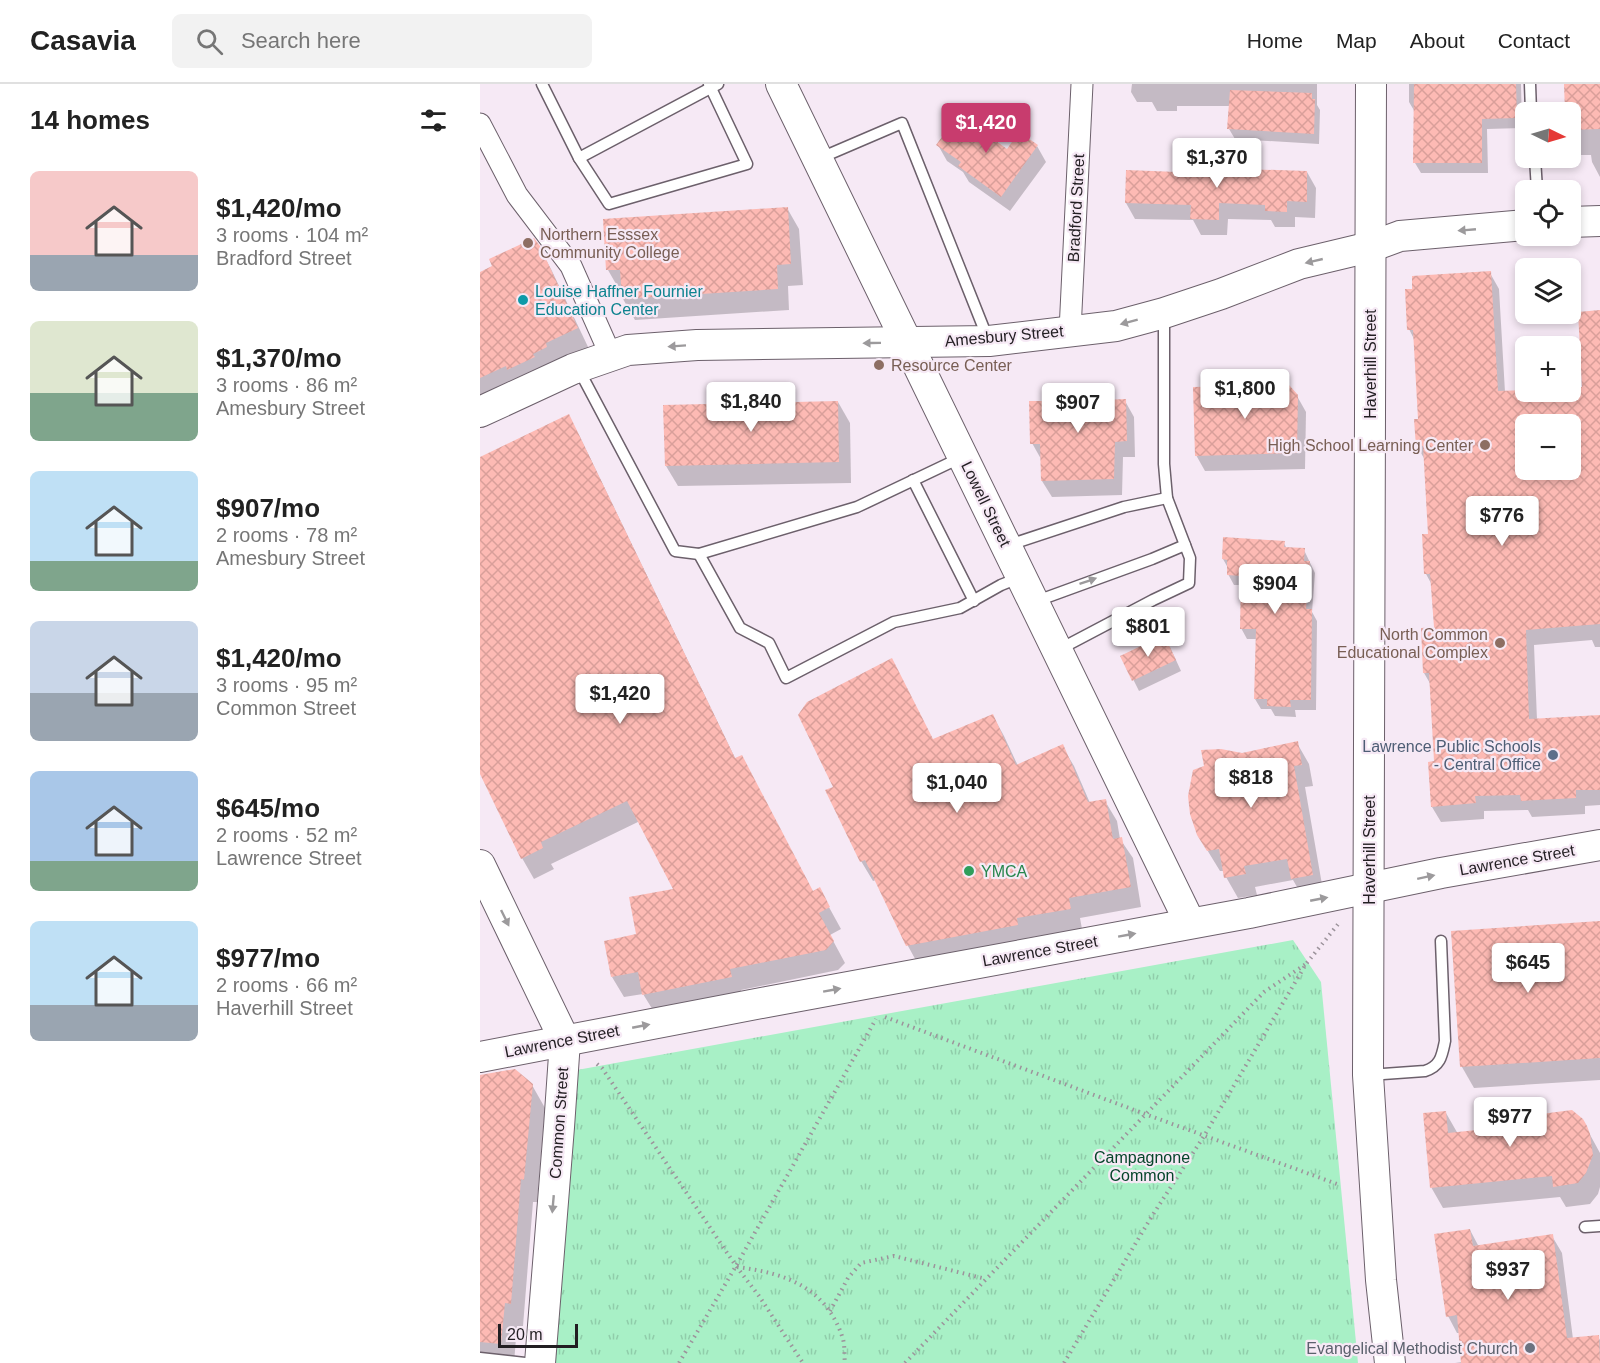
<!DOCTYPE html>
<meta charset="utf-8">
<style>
:root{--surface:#fff;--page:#f2f2f2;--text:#222;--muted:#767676;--line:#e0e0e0;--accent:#c83c6e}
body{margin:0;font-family:Helvetica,sans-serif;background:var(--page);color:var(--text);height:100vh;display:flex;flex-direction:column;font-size:22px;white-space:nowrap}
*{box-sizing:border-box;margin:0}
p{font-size:20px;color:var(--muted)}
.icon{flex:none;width:33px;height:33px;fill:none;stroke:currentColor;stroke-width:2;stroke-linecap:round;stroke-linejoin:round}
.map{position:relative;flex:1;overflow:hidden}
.side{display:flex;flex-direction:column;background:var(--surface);width:480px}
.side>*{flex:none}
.needle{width:39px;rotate:95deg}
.fabs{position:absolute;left:1035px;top:18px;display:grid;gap:12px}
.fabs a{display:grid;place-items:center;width:66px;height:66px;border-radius:9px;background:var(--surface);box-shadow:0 3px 9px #0003;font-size:30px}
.scale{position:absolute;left:18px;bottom:15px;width:80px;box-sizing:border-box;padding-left:6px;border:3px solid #221e22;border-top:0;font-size:16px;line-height:21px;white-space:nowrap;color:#221e22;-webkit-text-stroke:4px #f6e9f5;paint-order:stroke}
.price{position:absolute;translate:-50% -51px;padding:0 14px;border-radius:6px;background:#fff;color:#222;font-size:20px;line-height:39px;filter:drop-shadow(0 2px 3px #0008)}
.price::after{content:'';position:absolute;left:50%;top:36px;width:18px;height:14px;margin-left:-9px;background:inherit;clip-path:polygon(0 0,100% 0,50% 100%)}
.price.on{background:var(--accent);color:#fff}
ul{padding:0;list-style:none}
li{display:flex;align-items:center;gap:18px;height:150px;padding:0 30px}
li span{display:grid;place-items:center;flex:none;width:168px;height:120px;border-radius:9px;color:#555}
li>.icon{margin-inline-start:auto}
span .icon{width:72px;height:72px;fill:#fffc;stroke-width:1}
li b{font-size:26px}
h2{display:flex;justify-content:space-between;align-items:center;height:72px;padding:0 30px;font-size:26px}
header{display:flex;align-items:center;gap:36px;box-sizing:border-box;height:84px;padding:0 30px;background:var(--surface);border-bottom:2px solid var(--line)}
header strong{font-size:28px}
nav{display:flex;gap:33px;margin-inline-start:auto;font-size:21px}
.search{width:420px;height:54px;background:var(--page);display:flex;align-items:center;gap:15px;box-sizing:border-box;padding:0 21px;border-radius:9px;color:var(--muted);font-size:22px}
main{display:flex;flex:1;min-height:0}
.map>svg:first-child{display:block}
</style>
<header>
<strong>Casavia</strong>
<div class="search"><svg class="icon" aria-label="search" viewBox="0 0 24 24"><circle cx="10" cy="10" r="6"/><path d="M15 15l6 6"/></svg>Search here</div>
<nav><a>Home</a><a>Map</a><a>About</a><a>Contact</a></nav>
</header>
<main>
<section class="side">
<h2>14 homes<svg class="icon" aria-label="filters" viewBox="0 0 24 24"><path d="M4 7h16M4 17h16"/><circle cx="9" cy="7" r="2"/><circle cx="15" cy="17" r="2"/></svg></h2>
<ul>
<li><span style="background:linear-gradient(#f6c9c9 70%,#9aa5b1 0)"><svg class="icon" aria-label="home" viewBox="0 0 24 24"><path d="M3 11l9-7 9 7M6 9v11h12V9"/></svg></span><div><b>$1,420/mo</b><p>3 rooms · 104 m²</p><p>Bradford Street</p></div></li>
<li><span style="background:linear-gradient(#dfe7d0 60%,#7fa58c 0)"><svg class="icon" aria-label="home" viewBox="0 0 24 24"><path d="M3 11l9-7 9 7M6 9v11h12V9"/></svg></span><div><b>$1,370/mo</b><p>3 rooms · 86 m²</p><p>Amesbury Street</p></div></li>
<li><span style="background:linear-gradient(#bfe0f5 75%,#7fa58c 0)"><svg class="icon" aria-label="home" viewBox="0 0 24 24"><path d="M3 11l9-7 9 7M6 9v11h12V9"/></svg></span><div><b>$907/mo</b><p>2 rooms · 78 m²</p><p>Amesbury Street</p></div></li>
<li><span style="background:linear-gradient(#c9d6e8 60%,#9aa5b1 0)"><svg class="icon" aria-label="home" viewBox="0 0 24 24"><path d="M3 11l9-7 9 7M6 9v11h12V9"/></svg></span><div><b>$1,420/mo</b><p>3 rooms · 95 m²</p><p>Common Street</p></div></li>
<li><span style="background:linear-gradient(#a9c7e8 75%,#7fa58c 0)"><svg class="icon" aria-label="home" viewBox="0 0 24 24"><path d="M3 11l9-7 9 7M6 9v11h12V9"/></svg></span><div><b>$645/mo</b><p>2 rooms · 52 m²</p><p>Lawrence Street</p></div></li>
<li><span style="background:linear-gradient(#bfe0f5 70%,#9aa5b1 0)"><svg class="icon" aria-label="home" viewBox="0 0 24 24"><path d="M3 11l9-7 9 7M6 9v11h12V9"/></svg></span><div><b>$977/mo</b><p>2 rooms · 66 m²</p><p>Haverhill Street</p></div></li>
</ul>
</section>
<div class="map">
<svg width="1120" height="1279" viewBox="0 0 1120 1279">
<defs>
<pattern id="park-tufts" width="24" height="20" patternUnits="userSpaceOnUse" patternTransform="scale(1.5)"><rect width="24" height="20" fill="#a8f0c6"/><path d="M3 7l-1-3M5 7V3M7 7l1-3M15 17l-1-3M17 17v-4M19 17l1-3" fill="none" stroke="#90cdaa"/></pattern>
<pattern id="building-cross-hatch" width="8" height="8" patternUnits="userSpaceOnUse" patternTransform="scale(1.5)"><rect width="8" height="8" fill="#fdbab4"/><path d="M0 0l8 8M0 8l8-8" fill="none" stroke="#d99f9a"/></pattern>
</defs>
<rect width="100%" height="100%" fill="#f6e9f5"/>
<polygon fill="url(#park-tufts)" points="813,856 841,898 878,1279 73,1279 97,986"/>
<g fill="#0003" fill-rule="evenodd">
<polygon points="652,0 837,0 837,21 840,26 839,60 755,55 749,45 750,22 697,22 697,27 677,27 672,18 657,18 651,8"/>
<polygon points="929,0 1041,0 1042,44 1007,45 1008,89 941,89 935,79 935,28 929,18"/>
<polygon points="1086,0 1120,0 1120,93 1112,78 1111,71 1090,71 1090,28 1087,28"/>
<polygon points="458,61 527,67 557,62 566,78 530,127 489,98 483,88 467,77"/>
<polygon points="827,88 836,104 835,134 815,133 815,143 795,143 791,136 748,135 747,151 721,151 713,136 655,135 646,119 700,89"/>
<polygon points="307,124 319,145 323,201 308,202 309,226 155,236 143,215 143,207 140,207 128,186"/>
<polygon points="59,163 71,185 109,265 0,321 0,190"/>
<path d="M1010,189L1019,205L1025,308H1090L1103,304L1099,229L1120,228V563H1115L1112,556L1054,561L1057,636L1120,632V721L1105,722V730L1052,733L1048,726L1004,727V735L961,738L952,723L956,679L951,601L944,589L955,545L952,501L946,490L949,451L945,376L937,362L940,336L935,257L929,245ZM1046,340H1090V386H1046Z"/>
<polygon points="620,304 628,317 645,317 654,333 655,373 643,373 642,411 572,413 562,397 561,375 552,359 576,318"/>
<polygon points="817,312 826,328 825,385 725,387 716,371"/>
<polygon points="358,318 370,339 371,399 198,402 186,382"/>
<polygon points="88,332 100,353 256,676 333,809 339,805 361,845 350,851 365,879 358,886 261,906 263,914 176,931 163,910 144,913 132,893 158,851 195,806 160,737 71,780 74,785 54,795 42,774 0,687 0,375"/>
<polygon points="804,459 807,465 824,466 835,489 832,528 837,537 836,626 815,626 816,633 795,632 791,625 781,625 775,615 777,555 767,555 761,544 762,501 754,501 748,490 748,484 743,475"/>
<polygon points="690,563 701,587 659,607 642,573"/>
<polygon points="513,632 524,652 538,682 582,662 594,682 610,719 625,717 637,737 640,755 653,774 661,823 600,834 602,845 547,854 549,861 439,882 428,862 396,796 393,797 381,777 453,656"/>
<polygon points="817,659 829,680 833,702 825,703 844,812 824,815 813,796 775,803 777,811 758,814 746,793 745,787 740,787 718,751 762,671"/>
<polygon points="1120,839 1120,996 994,1004 982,983 973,848"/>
<polygon points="0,992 52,1001 65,1024 57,1118 53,1118 43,1242 37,1242 34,1279 0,1279"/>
<polygon points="1059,1017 1066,1031 1102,1036 1120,1069 1120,1103 1118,1110 1110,1120 1086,1123 1080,1113 963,1124 951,1103 966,1029 978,1050 1027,1044"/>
<polygon points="990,1146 999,1163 1072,1152 1082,1169 1093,1255 1118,1253 1120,1256 1120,1279 975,1279 982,1278 980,1249 977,1249 968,1232"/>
</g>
<g fill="url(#building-cross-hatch)" fill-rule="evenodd">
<polygon points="934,0 1036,0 1037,34 1002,35 1002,79 933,79"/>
<polygon points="1084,0 1120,0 1120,45 1090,46 1090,28 1085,28"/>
<polygon points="750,6 832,9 832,15 835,15 834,50 747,45"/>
<polygon points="479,30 527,65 539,48 558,61 521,113 478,82 481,78 456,61"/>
<polygon points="698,83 827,87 827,118 807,117 807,128 785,127 785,121 739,119 739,136 710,135 711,121 645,119 646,86 698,88"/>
<polygon points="308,123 311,180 297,181 298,205 142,215 140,186 126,186 123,135"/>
<polygon points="54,154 60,162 98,244 66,259 67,263 53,270 55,273 27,286 26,282 0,294 0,188 12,182 9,175"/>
<path d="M1011,187L1018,307L1046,306V308H1090V303H1102L1098,228L1120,226V540L1046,546L1049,635L1120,631V706H1096V714L1041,717L1040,711L995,712L996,719L951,723L948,678L954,677L949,589H943L941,544L954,543L950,490H944L942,450H948L943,362L936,363L934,335H938L933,246H927L925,205H932V192ZM1046,340H1090V386H1046Z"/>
<polygon points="809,301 818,311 817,369 715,372 713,303"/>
<polygon points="621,302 622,316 646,315 647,357 635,358 634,395 561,397 560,360 550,360 549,317 574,317 574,304"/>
<polygon points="358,317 359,378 185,382 183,321"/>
<polygon points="89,330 255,674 262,671 333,807 340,803 350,823 339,829 354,857 346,866 250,885 252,893 162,911 158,888 131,893 124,857 156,850 149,813 193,805 147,717 61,758 63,764 41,775 0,690 0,373"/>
<polygon points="743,453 805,457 804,463 825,464 824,477 830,477 826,525 832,525 831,616 810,616 811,623 787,622 787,615 774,615 776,545 760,545 761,492 747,491 747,476 742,475"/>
<polygon points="684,551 696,576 652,597 640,572"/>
<polygon points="412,574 453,655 513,630 536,681 583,660 608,718 626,715 633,755 642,753 651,803 589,814 591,825 537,834 538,841 426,862 385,776 380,778 345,706 353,703 318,631 327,618"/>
<polygon points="818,657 822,681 814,682 833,791 811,795 807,775 764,782 766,790 744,794 739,765 727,767 717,751 710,730 708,712 713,686 724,682 721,666 741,665 762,669"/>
<polygon points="1120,837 1120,974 980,983 971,847"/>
<polygon points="35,985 53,1000 44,1096 41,1095 31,1220 25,1219 21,1260 0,1258 0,991"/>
<polygon points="1059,1016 1061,1030 1092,1026 1103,1035 1107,1042 1110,1050 1113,1071 1106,1089 1098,1099 1073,1103 1072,1092 950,1104 943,1029 966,1027 968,1049 1025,1043 1023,1020"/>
<polygon points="990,1145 993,1162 1073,1150 1087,1254 1119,1251 1120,1279 981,1279 977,1231 966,1233 954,1150"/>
</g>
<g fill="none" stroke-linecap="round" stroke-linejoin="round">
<g stroke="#6c606b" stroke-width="13">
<g id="lane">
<polyline points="62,0 99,74 238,0"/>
<polyline points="1050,0 1051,28"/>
<polyline points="99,74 129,120 267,80 229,0"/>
<polyline points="1055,74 1057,106"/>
<polyline points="338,75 422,39 508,255"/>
<polyline points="99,286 195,467 219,470"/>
<polyline points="480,374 377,423 219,470 260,544 289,559 306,594 414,538 480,524 521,501 541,493"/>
<polyline points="433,396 494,517"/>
<polyline points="529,461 644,423 687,414"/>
<polyline points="554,518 672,475 705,461"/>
<polyline points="580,565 673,516 709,499 710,474 687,414 684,380 684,232"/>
<path d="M889,991L945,987C961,982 962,971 965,957L961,857"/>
<polyline points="1105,1143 1120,1142"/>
<polyline points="0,1274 45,1279"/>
</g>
</g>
<g stroke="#6c606b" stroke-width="23">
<g id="street">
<polyline points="0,40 37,111 91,182 131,272"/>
<polyline points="590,247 602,0"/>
</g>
</g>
<g stroke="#6c606b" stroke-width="32">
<g id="secondary">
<polyline points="301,0 710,839"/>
<polyline points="891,0 888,991 901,1196 910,1279"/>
<polyline points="1090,138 1120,137"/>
<polyline points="0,328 93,285 148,266 217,261 509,257 636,242 684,229 741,210 819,180 890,163 920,152 1046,141"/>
<polyline points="0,781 85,957 79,1043 60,1279"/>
<polyline points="0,973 287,918 769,829 961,789 1120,761"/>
</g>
</g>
<g stroke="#9c939b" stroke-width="4" stroke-dasharray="1.5 4.5" stroke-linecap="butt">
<polyline points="405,933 665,1030 857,1100"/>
<polyline points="117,980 122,984 256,1182 279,1212 323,1279"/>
<path d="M257,1183C306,1189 347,1204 363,1255C365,1262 364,1272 365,1279"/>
<polyline points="350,1227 368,1194 381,1179 414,1172 506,1195"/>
<polyline points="199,1279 256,1182 396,935"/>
<polyline points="425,1279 784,908 826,880"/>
<polyline points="584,1279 672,1132 724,1052 826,880 859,839"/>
</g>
<use href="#lane" stroke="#fff" stroke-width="10"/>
<use href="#street" stroke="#fff" stroke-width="21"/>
<use href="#secondary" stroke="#fff" stroke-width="30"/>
</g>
<defs><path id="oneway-solid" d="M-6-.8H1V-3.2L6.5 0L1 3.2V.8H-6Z" transform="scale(1.5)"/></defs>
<g fill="#9c9a9c">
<use href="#oneway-solid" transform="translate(987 146) rotate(175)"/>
<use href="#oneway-solid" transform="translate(834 177) rotate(167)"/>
<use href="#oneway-solid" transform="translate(649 238) rotate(165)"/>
<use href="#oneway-solid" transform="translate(392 259) rotate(179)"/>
<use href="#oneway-solid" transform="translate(197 262) rotate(176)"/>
<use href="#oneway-solid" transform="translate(608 497) rotate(-19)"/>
<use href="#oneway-solid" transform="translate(946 793) rotate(-12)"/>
<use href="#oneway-solid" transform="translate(839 815) rotate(-11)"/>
<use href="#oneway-solid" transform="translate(25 834) rotate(64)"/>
<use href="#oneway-solid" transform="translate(647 851) rotate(-10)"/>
<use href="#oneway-solid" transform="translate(352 906) rotate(-10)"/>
<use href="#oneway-solid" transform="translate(161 942) rotate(-11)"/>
<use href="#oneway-solid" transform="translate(73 1120) rotate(95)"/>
</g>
<g fill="#8d6e63" stroke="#f6e9f5" stroke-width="2">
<circle cx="48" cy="159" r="6"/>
<circle cx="399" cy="281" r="6"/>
<circle cx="1005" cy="361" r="6"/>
<circle cx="1020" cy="559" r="6"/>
</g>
<circle fill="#0f9aa8" stroke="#f6e9f5" stroke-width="2" cx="43" cy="216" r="6"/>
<circle fill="#5c6f8a" stroke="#f6e9f5" stroke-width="2" cx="1073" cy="671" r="6"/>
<circle fill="#2e9e5b" stroke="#f6e9f5" stroke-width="2" cx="489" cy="787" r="6"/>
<circle fill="#6b7280" stroke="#f6e9f5" stroke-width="2" cx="1050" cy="1264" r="6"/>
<g text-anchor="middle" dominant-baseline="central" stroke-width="4.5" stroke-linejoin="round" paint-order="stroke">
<g font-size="16" fill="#221e22" stroke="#f6e9f5">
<text transform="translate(596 124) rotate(-87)">Bradford Street</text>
<text transform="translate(524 252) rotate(-5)">Amesbury Street</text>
<text transform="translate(890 280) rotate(-90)">Haverhill Street</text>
<text transform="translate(506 420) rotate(64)">Lowell Street</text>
<text transform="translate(889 766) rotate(-90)">Haverhill Street</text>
<text transform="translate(1037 776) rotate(-10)">Lawrence Street</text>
<text transform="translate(560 867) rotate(-10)">Lawrence Street</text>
<text transform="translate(82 957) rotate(-11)">Lawrence Street</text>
<text transform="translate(79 1039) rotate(-86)">Common Street</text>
</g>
<g font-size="16" fill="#785e54" stroke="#f6e9f5" text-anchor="start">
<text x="60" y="150">Northern Esssex<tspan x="60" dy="18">Community College</tspan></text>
<text x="411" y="281">Resource Center</text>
<text x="993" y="361" text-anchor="end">High School Learning Center</text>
<text x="1008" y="550" text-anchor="end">North Common<tspan x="1008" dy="18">Educational Complex</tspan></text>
</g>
<g font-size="16" fill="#0d838f" stroke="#f6e9f5" text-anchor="start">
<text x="55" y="207">Louise Haffner Fournier<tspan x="55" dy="18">Education Center</tspan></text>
</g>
<g font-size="16" fill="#4e5e75" stroke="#f6e9f5" text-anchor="end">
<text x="1061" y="662">Lawrence Public Schools<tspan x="1061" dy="18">- Central Office</tspan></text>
</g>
<g font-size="16" fill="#27864d" stroke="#f6e9f5" text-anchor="start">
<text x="501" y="787">YMCA</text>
</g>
<g font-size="16" fill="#05452a" stroke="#f6e9f5">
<text x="662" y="1073">Campagnone<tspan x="662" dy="18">Common</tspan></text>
</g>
<g font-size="16" fill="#5b616d" stroke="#f6e9f5" text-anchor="end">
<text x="1038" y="1264">Evangelical Methodist Church</text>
</g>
</g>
</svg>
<div class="fabs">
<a><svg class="needle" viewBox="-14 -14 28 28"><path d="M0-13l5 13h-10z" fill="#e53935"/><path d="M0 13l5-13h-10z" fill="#767676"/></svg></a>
<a><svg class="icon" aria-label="locate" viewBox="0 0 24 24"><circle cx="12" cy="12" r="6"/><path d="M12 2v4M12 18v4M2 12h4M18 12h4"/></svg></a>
<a><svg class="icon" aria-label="layers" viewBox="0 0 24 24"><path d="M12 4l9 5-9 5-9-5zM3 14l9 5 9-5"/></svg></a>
<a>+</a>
<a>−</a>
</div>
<div class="scale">20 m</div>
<b class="price on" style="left:506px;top:70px">$1,420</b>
<b class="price" style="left:737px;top:105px">$1,370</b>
<b class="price" style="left:765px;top:336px">$1,800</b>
<b class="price" style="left:271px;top:349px">$1,840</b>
<b class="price" style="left:598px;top:350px">$907</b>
<b class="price" style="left:1022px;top:463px">$776</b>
<b class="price" style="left:795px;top:531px">$904</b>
<b class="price" style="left:668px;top:574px">$801</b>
<b class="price" style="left:140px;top:641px">$1,420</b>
<b class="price" style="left:771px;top:725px">$818</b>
<b class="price" style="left:477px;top:730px">$1,040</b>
<b class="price" style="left:1048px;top:910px">$645</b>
<b class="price" style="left:1030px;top:1064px">$977</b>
<b class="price" style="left:1028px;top:1217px">$937</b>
</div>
</main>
